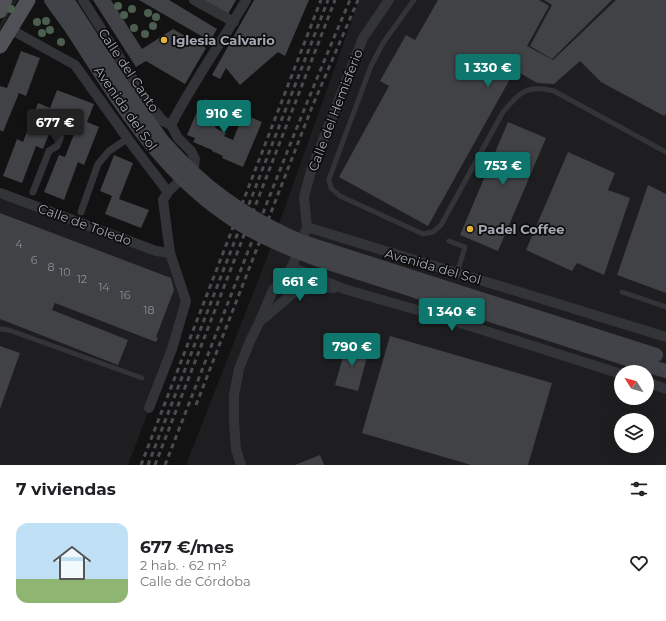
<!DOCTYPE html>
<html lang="es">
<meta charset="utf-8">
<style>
:root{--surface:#fff;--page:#f2f2f2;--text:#202124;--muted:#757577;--line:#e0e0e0;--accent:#0f766e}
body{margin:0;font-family:Montserrat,sans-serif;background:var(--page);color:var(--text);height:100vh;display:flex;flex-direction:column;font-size:15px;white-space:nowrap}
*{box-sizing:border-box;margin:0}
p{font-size:13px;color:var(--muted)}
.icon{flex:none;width:22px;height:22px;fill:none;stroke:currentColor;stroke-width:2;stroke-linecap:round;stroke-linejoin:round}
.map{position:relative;height:465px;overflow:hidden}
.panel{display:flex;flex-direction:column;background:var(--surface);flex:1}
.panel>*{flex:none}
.needle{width:26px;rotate:307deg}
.buttons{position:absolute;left:614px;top:365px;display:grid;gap:8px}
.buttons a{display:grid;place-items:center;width:40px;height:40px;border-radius:50%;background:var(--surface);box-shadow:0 4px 16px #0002;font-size:20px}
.price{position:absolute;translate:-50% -34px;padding:0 9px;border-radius:4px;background:var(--accent);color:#fff;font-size:13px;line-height:26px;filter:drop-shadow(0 1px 2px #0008)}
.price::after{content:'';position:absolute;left:50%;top:24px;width:12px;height:9px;margin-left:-6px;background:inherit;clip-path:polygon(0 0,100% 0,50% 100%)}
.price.on{background:#222;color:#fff}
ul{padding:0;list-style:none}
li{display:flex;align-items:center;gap:12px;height:100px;padding:0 16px}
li+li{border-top:1px solid var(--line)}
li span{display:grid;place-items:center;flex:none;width:112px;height:80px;border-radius:12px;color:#555}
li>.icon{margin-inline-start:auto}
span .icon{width:48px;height:48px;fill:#fffc;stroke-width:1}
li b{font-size:17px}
h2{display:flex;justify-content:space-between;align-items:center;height:48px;padding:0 16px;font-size:17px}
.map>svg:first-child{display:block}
</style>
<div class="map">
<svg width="666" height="465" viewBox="0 0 666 465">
<rect width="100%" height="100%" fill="#121213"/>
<g fill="#1e1e20" fill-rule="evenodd">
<path d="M359,0H666V465H186L266,260ZM621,372H647V398H621ZM621,420H647V446H621Z"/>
<polygon points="0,193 170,253 186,301 172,349 128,465 0,465"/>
</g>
<polygon fill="#1e261f" points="14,0 17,0 0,30 0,24"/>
<g fill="#414246">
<polygon points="93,0 111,0 142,49 173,29 206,48 185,84 146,61 136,67"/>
<polygon points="139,0 169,0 217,29 210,41"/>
<polygon points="204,0 236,0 228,14"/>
<polygon points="254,0 309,0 285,56 278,52 240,85 226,68 220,79 212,75"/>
<polygon points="438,0 539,0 549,6 527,46 553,60 616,0 666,0 666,114 664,116 601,82 580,61 554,84 537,83 515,70 428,226 339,177 389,86 380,81 406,35 415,40"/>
<polygon points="544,0 612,0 552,59 530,46 552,5"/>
<polygon points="21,51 40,58 26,96 19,93 3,132 0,130 0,86 7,88"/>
<polygon points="57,90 94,104 87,122 99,127 84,165 78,162 64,200 44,192 59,155 65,157 80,119 58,111 43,149 36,146 22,183 3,176 17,139 23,142 38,103 50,108"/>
<polygon points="205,99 224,107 215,128 226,133 224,136 233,140 241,120 238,118 240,113 262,122 243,167 222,158 223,156 212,151 212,150 193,142 195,138 187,135 199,107 202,108"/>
<polygon points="508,122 546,138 498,251 460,235"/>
<polygon points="568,152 615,173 608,190 630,198 604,275 577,263 572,271 526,250"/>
<polygon points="114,155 133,163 119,199 149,210 141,228 105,214 112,196 100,191"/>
<polygon points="648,185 666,194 666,293 617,275"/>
<polygon points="0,213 171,278 174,290 156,337 158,338 156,342 55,303 52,310 128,340 118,365 0,319"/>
<polygon points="390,336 552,383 528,465 471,465 362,433"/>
<polygon points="347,343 369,349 358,391 335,385"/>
<polygon points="0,346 20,353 0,409"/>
<polygon points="320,455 324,465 295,465"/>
</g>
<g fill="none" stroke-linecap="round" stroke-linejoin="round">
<g stroke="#333438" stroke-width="5">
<path d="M414,0L383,43L371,66L329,179L331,188L340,196L423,234L433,232L441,225L503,112C520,92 527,84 554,91L666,152"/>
<polyline points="449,241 465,247 457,273"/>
<polyline points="622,292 666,307"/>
<polyline points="0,329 9,330 142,378"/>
</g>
<g stroke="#333438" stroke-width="7">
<polyline points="33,192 49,151 57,146 67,120"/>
<polyline points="81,212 98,164 109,151 124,141"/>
</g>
<g stroke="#333438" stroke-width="10">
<polyline points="83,0 148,103 163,121 171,125 178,138 191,151 195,159 194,167 168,192 163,200 170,253 186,301 172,349 149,408"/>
<polyline points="194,0 234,22"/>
<polyline points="10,29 75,65 133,146 168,192"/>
<path d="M171,125C193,82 222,42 246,0"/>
<polyline points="0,193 156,251 170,253"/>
<polyline points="307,227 666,337"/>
<polyline points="292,267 344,289 445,318 621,374"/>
<polyline points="263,319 293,293 317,287 334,288"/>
<polyline points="647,382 666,389"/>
<polyline points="241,465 236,449 234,422 234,395 239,369 250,341 259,323 273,290 292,267 307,227 304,197 311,171 363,38 389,0"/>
</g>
<g stroke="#414348" stroke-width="14">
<polyline points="51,0 72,29"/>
<polyline points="67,0 121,83 162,140"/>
<polyline points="652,367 666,371"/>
</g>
<g stroke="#4f5157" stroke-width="15">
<polyline points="0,11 5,0"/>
<polyline points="0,46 28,0"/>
</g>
<g stroke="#4a4c51" stroke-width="3" stroke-dasharray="5 4" stroke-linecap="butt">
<polyline points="196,405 312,107 358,0"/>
<polyline points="141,465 321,0"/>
<polyline points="148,465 328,0"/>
<polyline points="155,465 335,0"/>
<path d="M165,465C226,310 284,153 350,0"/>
</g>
<g stroke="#414348" stroke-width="14">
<path d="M72,29C119,102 162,176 238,223C262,238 289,249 316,259L652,367"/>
<path d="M162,140C204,188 242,215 300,241L656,355"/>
</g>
</g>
<g fill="#4c5e4f">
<circle cx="118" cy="6" r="4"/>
<circle cx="11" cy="9" r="4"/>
<circle cx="132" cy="9" r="4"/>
<circle cx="148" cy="13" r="4"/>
<circle cx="124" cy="15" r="4"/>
<circle cx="156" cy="17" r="4"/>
<circle cx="46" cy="21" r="4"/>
<circle cx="37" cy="22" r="4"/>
<circle cx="153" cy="26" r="4"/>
<circle cx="134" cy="28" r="4"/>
<circle cx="50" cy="30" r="4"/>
<circle cx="42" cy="33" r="4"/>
<circle cx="145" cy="34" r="4"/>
<circle cx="61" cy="42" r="4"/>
</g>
<g fill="#e4b238" stroke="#0d0d0e" stroke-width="1.5">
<circle cx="164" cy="40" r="4"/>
<circle cx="470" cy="229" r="4"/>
</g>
<g text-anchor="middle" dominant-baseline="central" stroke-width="3.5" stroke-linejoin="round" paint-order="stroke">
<g font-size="11" fill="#8b8e98">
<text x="19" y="244">4</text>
<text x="34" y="260">6</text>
<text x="51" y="267">8</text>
<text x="65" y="272">10</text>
<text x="82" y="279">12</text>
<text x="104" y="287">14</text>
<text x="125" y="295">16</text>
<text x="149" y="310">18</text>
</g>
<g font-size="13" font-weight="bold" fill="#a4a8b3" stroke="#0d0d0e" text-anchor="start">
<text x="172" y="40">Iglesia Calvario</text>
<text x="478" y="229">Padel Coffee</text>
</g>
<g font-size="13" fill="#a4a8b3" stroke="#0d0d0e">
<text transform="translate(129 70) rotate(56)">Calle del Canto</text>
<text transform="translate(126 108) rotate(55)">Avenida del Sol</text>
<text transform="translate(335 110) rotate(-69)">Calle del Hemisferio</text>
<text transform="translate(85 224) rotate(20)">Calle de Toledo</text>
<text transform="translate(433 266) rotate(16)">Avenida del Sol</text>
</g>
</g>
</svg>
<div class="buttons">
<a><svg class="needle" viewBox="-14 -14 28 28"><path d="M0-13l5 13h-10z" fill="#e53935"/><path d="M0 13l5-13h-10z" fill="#757577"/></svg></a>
<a><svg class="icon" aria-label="layers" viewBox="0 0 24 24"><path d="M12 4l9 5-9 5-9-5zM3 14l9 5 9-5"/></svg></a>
</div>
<b class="price" style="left:488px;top:88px">1 330 €</b>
<b class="price" style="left:224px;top:134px">910 €</b>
<b class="price on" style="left:55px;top:143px">677 €</b>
<b class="price" style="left:503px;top:186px">753 €</b>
<b class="price" style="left:300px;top:302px">661 €</b>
<b class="price" style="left:452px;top:332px">1 340 €</b>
<b class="price" style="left:352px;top:367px">790 €</b>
</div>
<section class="panel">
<h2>7 viviendas<svg class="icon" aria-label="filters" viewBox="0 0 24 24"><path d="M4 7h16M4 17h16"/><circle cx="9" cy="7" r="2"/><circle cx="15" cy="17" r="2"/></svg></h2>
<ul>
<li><span style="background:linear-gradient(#bfe0f5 70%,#8fb573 0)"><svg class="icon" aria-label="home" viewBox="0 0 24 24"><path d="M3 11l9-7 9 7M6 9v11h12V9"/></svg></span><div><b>677 €/mes</b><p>2 hab. · 62 m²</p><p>Calle de Córdoba</p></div><svg class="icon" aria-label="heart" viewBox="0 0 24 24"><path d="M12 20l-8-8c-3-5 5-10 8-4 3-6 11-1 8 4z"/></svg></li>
</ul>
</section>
